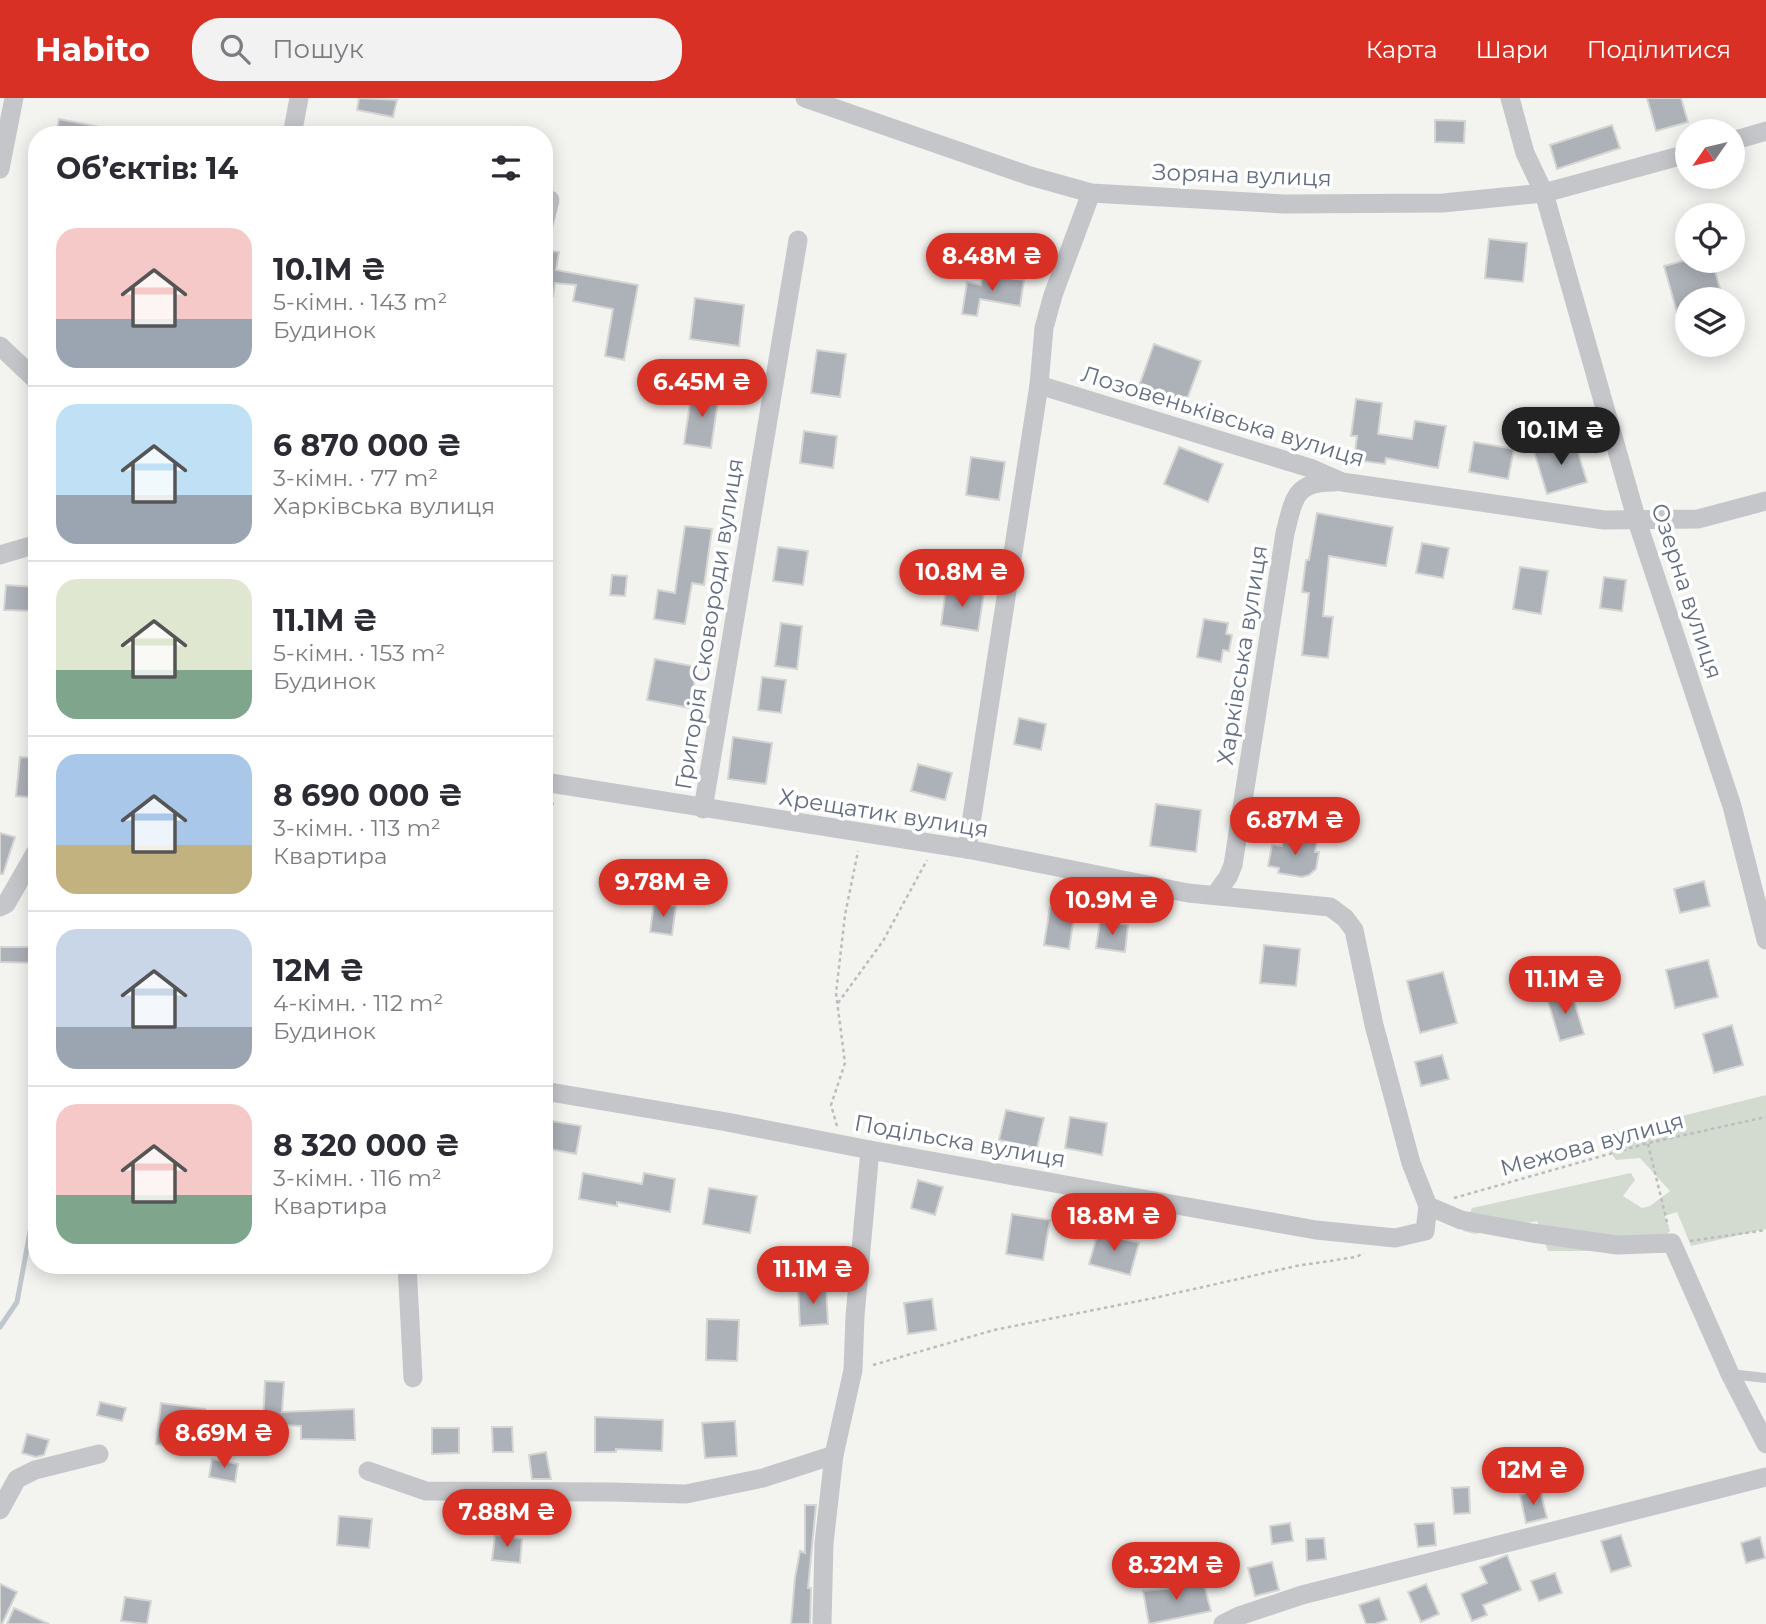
<!DOCTYPE html>
<html lang="uk">
<meta charset="utf-8">
<style>
:root{--surface:#fff;--page:#f2f2f3;--text:#2b2b33;--muted:#7c7c81;--line:#e1e1e2;--accent:#d93025}
body{margin:0;font-family:Montserrat,sans-serif;background:var(--page);color:var(--text);height:100vh;display:flex;flex-direction:column;font-size:26px;white-space:nowrap}
*{box-sizing:border-box;margin:0}
p{font-size:23px;color:var(--muted)}
.icon{flex:none;width:38px;height:38px;fill:none;stroke:currentColor;stroke-width:2;stroke-linecap:round;stroke-linejoin:round}
.map{position:relative;flex:1;overflow:hidden}
.side{position:absolute;left:28px;top:28px;width:525px;height:1148px;display:flex;flex-direction:column;background:var(--surface);border-radius:28px;box-shadow:0 4px 18px #0003}
.side>*{flex:none}
.needle{width:46px;rotate:236deg}
.tools{position:absolute;left:1675px;top:21px;display:grid;gap:14px}
.tools a{display:grid;place-items:center;width:70px;height:70px;border-radius:50%;background:var(--surface);box-shadow:0 4px 18px #0003;font-size:35px}
.price{position:absolute;translate:-50% -60px;padding:0 16px;border-radius:24px;background:var(--accent);color:#fff;font-size:23px;line-height:46px;filter:drop-shadow(0 2px 4px #0008)}
.price::after{content:'';position:absolute;left:50%;top:42px;width:21px;height:16px;margin-left:-10px;background:inherit;clip-path:polygon(0 0,100% 0,50% 100%)}
.price.on{background:#222;color:#fff}
ul{padding:0;list-style:none}
li{display:flex;align-items:center;gap:21px;height:175px;padding:0 28px}
li+li{border-top:2px solid var(--line)}
li span{display:grid;place-items:center;flex:none;width:196px;height:140px;border-radius:21px;color:#555}
li>.icon{margin-inline-start:auto}
span .icon{width:84px;height:84px;fill:#fffc;stroke-width:1}
li b{font-size:30px}
h2{display:flex;justify-content:space-between;align-items:center;height:84px;padding:0 28px;font-size:30px}
header{display:flex;align-items:center;gap:42px;box-sizing:border-box;height:98px;padding:0 35px;background:var(--accent);color:#fff}
header strong{font-size:33px}
nav{display:flex;gap:38px;margin-inline-start:auto;font-size:24px}
.search{width:490px;height:63px;background:var(--page);display:flex;align-items:center;gap:18px;box-sizing:border-box;padding:0 24px;border-radius:28px;color:var(--muted);font-size:26px}
.map>svg:first-child{display:block}
</style>
<header>
<strong>Habito</strong>
<div class="search"><svg class="icon" aria-label="search" viewBox="0 0 24 24"><circle cx="10" cy="10" r="6"/><path d="M15 15l6 6"/></svg>Пошук</div>
<nav><a>Карта</a><a>Шари</a><a>Поділитися</a></nav>
</header>
<div class="map">
<svg width="1766" height="1526" viewBox="0 0 1766 1526">
<rect width="100%" height="100%" fill="#f3f4f0"/>
<polygon fill="#d3dbd1" points="1766,997 1766,1131 1691,1148 1677,1114 1665,1118 1670,1133 1650,1153 1548,1153 1537,1123 1475,1136 1463,1133 1472,1110 1631,1075 1635,1082 1623,1098 1642,1110 1650,1108 1670,1093 1640,1060 1616,1062 1605,1046 1618,1034"/>
<g fill="none" stroke-linecap="round" stroke-linejoin="round">
<polyline stroke="#bfc6cd" stroke-width="5" points="0,1229 17,1204 37,1096"/>
</g>
<g fill="#adb1b8" stroke="#d5d5d3" stroke-width="2">
<polygon points="359,0 397,2 393,19 357,12"/>
<polygon points="1647,0 1681,0 1688,24 1656,33"/>
<polygon points="59,21 105,30 104,37 56,37"/>
<polygon points="1435,22 1465,23 1464,45 1435,44"/>
<polygon points="1612,27 1620,50 1557,71 1550,47"/>
<polygon points="1489,141 1527,145 1523,184 1485,180"/>
<polygon points="544,152 559,154 556,172 638,187 624,262 605,258 613,211 573,203 576,187 555,185 553,198 544,198"/>
<polygon points="1683,163 1712,163 1723,201 1687,201 1687,235 1683,236 1664,168"/>
<polygon points="983,176 1024,182 1020,208 980,201 977,218 962,216 967,184 981,187"/>
<polygon points="695,200 744,207 739,248 690,241"/>
<polygon points="1154,246 1201,263 1186,304 1139,288"/>
<polygon points="817,252 846,256 840,299 811,295"/>
<polygon points="692,292 719,296 711,350 684,346"/>
<polygon points="1356,301 1382,305 1378,336 1412,341 1415,323 1446,328 1438,370 1386,360 1385,366 1354,362 1357,338 1351,338"/>
<polygon points="804,333 837,338 833,370 800,365"/>
<polygon points="1574,341 1587,384 1547,396 1534,353"/>
<polygon points="1474,344 1514,351 1508,381 1469,374"/>
<polygon points="1179,349 1223,366 1208,404 1164,386"/>
<polygon points="971,359 1005,364 999,402 966,397"/>
<polygon points="1317,415 1393,429 1386,468 1329,458 1323,518 1333,519 1328,560 1302,557 1309,495 1302,494 1306,462 1309,462"/>
<polygon points="685,428 712,431 704,487 692,485 685,526 654,521 658,492 675,495"/>
<polygon points="1422,445 1449,450 1443,480 1416,475"/>
<polygon points="778,449 808,453 803,487 773,483"/>
<polygon points="1520,469 1548,473 1541,516 1513,511"/>
<polygon points="612,477 627,478 625,498 610,497"/>
<polygon points="1604,479 1626,482 1622,513 1600,510"/>
<polygon points="6,487 35,489 33,513 4,512"/>
<polygon points="946,490 984,495 978,533 941,527"/>
<polygon points="1204,521 1228,525 1226,536 1232,537 1229,553 1223,552 1221,564 1197,559"/>
<polygon points="781,525 802,528 797,571 775,568"/>
<polygon points="655,561 697,569 690,610 647,602"/>
<polygon points="762,579 786,582 781,615 758,612"/>
<polygon points="1019,620 1046,626 1041,652 1014,646"/>
<polygon points="733,639 772,645 766,686 728,681"/>
<polygon points="20,659 37,660 37,700 16,698"/>
<polygon points="918,666 952,675 945,702 911,693"/>
<polygon points="1156,706 1201,712 1196,754 1150,748"/>
<polygon points="0,735 15,739 3,776 0,776"/>
<polygon points="1284,738 1317,743 1315,754 1319,754 1316,771 1309,777 1302,779 1278,775 1279,770 1268,768 1272,747 1282,748"/>
<polygon points="1704,783 1710,808 1680,815 1674,791"/>
<polygon points="654,805 676,808 672,837 650,834"/>
<polygon points="1050,809 1075,813 1069,851 1044,847"/>
<polygon points="1100,823 1128,827 1125,854 1096,850"/>
<polygon points="1264,847 1300,851 1296,888 1260,885"/>
<polygon points="0,849 37,849 37,865 0,864"/>
<polygon points="1708,862 1718,899 1675,910 1666,872"/>
<polygon points="1443,874 1457,925 1420,935 1407,883"/>
<polygon points="1571,893 1584,936 1560,943 1547,900"/>
<polygon points="1732,927 1743,967 1714,975 1703,936"/>
<polygon points="1442,957 1449,981 1421,988 1415,964"/>
<polygon points="1006,1012 1044,1020 1037,1050 999,1042"/>
<polygon points="1070,1019 1107,1025 1102,1057 1065,1050"/>
<polygon points="546,1022 581,1028 576,1056 544,1050"/>
<polygon points="583,1075 642,1086 644,1075 675,1081 670,1114 617,1104 617,1108 579,1101"/>
<polygon points="918,1082 943,1089 935,1117 911,1110"/>
<polygon points="709,1090 757,1098 750,1135 703,1126"/>
<polygon points="1012,1116 1050,1122 1043,1162 1006,1156"/>
<polygon points="1098,1134 1139,1145 1130,1177 1089,1166"/>
<polygon points="826,1188 828,1226 800,1228 798,1189"/>
<polygon points="932,1201 936,1232 908,1236 904,1205"/>
<polygon points="707,1221 739,1222 737,1263 706,1262"/>
<polygon points="265,1283 284,1284 282,1314 354,1311 355,1342 301,1341 301,1328 263,1326"/>
<polygon points="100,1304 126,1310 122,1323 97,1317"/>
<polygon points="161,1305 205,1311 200,1351 156,1346"/>
<polygon points="595,1319 663,1322 662,1353 616,1351 616,1354 595,1354"/>
<polygon points="735,1323 737,1358 705,1360 702,1325"/>
<polygon points="492,1329 512,1329 513,1354 493,1354"/>
<polygon points="432,1330 459,1330 459,1355 432,1356"/>
<polygon points="27,1336 49,1342 44,1357 36,1359 22,1355"/>
<polygon points="546,1354 551,1381 532,1381 529,1357"/>
<polygon points="212,1361 238,1366 235,1384 209,1379"/>
<polygon points="1469,1389 1470,1415 1454,1416 1452,1390"/>
<polygon points="1540,1392 1547,1420 1526,1425 1520,1397"/>
<polygon points="805,1407 816,1407 808,1490 811,1490 810,1526 791,1526 795,1480 800,1453 805,1455"/>
<polygon points="339,1418 372,1421 369,1450 337,1447"/>
<polygon points="1290,1425 1293,1443 1272,1446 1270,1428"/>
<polygon points="1434,1425 1436,1447 1418,1449 1415,1426"/>
<polygon points="495,1437 522,1441 520,1465 492,1462"/>
<polygon points="1621,1437 1631,1468 1611,1474 1601,1443"/>
<polygon points="1760,1439 1765,1460 1746,1465 1741,1445"/>
<polygon points="1324,1440 1326,1461 1307,1463 1306,1441"/>
<polygon points="1507,1457 1521,1492 1483,1507 1487,1517 1472,1523 1461,1496 1487,1485 1480,1469"/>
<polygon points="1272,1464 1279,1492 1255,1498 1248,1470"/>
<polygon points="1555,1475 1562,1495 1539,1503 1531,1483"/>
<polygon points="1203,1483 1211,1513 1149,1526 1143,1493 1175,1490"/>
<polygon points="0,1486 17,1494 2,1526 0,1526"/>
<polygon points="1426,1486 1439,1516 1421,1524 1408,1494"/>
<polygon points="125,1499 151,1503 147,1526 121,1523"/>
<polygon points="1379,1500 1387,1522 1375,1526 1366,1526 1359,1507"/>
<polygon points="14,1510 49,1526 7,1526"/>
</g>
<g fill="none" stroke-linecap="round" stroke-linejoin="round">
<g stroke="#bbbcbf" stroke-width="2.5" stroke-dasharray="3.5 3.5" stroke-linecap="butt">
<polyline points="544,709 554,705"/>
<polyline points="838,905 883,843 927,762"/>
<polyline points="837,1028 831,1007 845,965 836,895 845,817 858,753"/>
<polyline points="1648,1046 1668,1128"/>
<polyline points="1454,1100 1648,1045 1766,1019"/>
<polyline points="1690,1143 1766,1132"/>
<polyline points="873,1267 994,1232 1154,1200 1296,1168 1356,1159 1364,1155"/>
</g>
<polyline stroke="#c4c6ca" stroke-width="10" points="1730,1276 1766,1280"/>
<g stroke="#c4c6ca" stroke-width="19">
<polyline points="805,0 1030,78 1091,95 1285,106 1443,105 1544,95 1687,56"/>
<polyline points="1510,0 1525,55 1544,95 1637,423 1732,708 1766,842"/>
<polyline points="292,37 299,0"/>
<polyline points="1732,43 1766,33"/>
<polyline points="0,71 14,0"/>
<polyline points="544,126 550,102"/>
<polyline points="0,248 37,283"/>
<polyline points="1039,287 1310,370 1342,384 1604,422 1698,421 1766,403"/>
<polyline points="0,457 37,446"/>
<polyline points="544,684 967,751 1188,795 1330,809 1345,820 1354,832 1374,927 1411,1065 1428,1108 1425,1133 1395,1140 1316,1132 870,1052 727,1024 544,993"/>
<polyline points="703,711 798,142"/>
<polyline points="967,751 1039,287 1044,230 1053,197 1091,95"/>
<path d="M1215,797L1228,779L1233,767L1285,435C1294,401 1294,383 1335,384"/>
<polyline points="0,809 6,806 37,752"/>
<polyline points="1428,1108 1461,1122 1532,1135 1617,1147 1672,1145 1730,1276 1766,1346"/>
<polyline points="407,1167 413,1280"/>
<polyline points="368,1373 426,1393 612,1394 686,1396 763,1380 834,1357"/>
<polyline points="0,1412 17,1381 35,1372 99,1356"/>
<polyline points="822,1526 824,1445 834,1357 853,1272 855,1218 870,1052"/>
<polyline points="1223,1526 1239,1518 1302,1497 1766,1379"/>
</g>
</g>
<g text-anchor="middle" dominant-baseline="central" stroke-width="7" stroke-linejoin="round" paint-order="stroke">
<g font-size="23" fill="#646e81" stroke="#fff">
<text transform="translate(1242 77) rotate(2)">Зоряна вулиця</text>
<text transform="translate(1223 318) rotate(17)">Лозовеньківська вулиця</text>
<text transform="translate(1687 493) rotate(72)">Озерна вулиця</text>
<text transform="translate(709 526) rotate(-81)">Григорія Сковороди вулиця</text>
<text transform="translate(1242 557) rotate(-81)">Харківська вулиця</text>
<text transform="translate(884 715) rotate(9)">Хрещатик вулиця</text>
<text transform="translate(960 1043) rotate(10)">Подільска вулиця</text>
<text transform="translate(1592 1046) rotate(-15)">Межова вулиця</text>
</g>
</g>
</svg>
<div class="tools">
<a><svg class="needle" viewBox="-14 -14 28 28"><path d="M0-13l5 13h-10z" fill="#e53935"/><path d="M0 13l5-13h-10z" fill="#7c7c81"/></svg></a>
<a><svg class="icon" aria-label="locate" viewBox="0 0 24 24"><circle cx="12" cy="12" r="6"/><path d="M12 2v4M12 18v4M2 12h4M18 12h4"/></svg></a>
<a><svg class="icon" aria-label="layers" viewBox="0 0 24 24"><path d="M12 4l9 5-9 5-9-5zM3 14l9 5 9-5"/></svg></a>
</div>
<b class="price" style="left:992px;top:195px">8.48M ₴</b>
<b class="price" style="left:702px;top:321px">6.45M ₴</b>
<b class="price on" style="left:1561px;top:369px">10.1M ₴</b>
<b class="price" style="left:962px;top:511px">10.8M ₴</b>
<b class="price" style="left:1295px;top:759px">6.87M ₴</b>
<b class="price" style="left:663px;top:821px">9.78M ₴</b>
<b class="price" style="left:1112px;top:839px">10.9M ₴</b>
<b class="price" style="left:1565px;top:918px">11.1M ₴</b>
<b class="price" style="left:1114px;top:1155px">18.8M ₴</b>
<b class="price" style="left:813px;top:1208px">11.1M ₴</b>
<b class="price" style="left:224px;top:1372px">8.69M ₴</b>
<b class="price" style="left:1533px;top:1409px">12M ₴</b>
<b class="price" style="left:507px;top:1451px">7.88M ₴</b>
<b class="price" style="left:1176px;top:1504px">8.32M ₴</b>
<section class="side">
<h2>Об’єктів: 14<svg class="icon" aria-label="filters" viewBox="0 0 24 24"><path d="M4 7h16M4 17h16"/><circle cx="9" cy="7" r="2"/><circle cx="15" cy="17" r="2"/></svg></h2>
<ul>
<li><span style="background:linear-gradient(#f6c9c9 65%,#9aa5b1 0)"><svg class="icon" aria-label="home" viewBox="0 0 24 24"><path d="M3 11l9-7 9 7M6 9v11h12V9"/></svg></span><div><b>10.1M ₴</b><p>5-кімн. · 143 m²</p><p>Будинок</p></div></li>
<li><span style="background:linear-gradient(#bfe0f5 65%,#9aa5b1 0)"><svg class="icon" aria-label="home" viewBox="0 0 24 24"><path d="M3 11l9-7 9 7M6 9v11h12V9"/></svg></span><div><b>6 870 000 ₴</b><p>3-кімн. · 77 m²</p><p>Харківська вулиця</p></div></li>
<li><span style="background:linear-gradient(#dfe7d0 65%,#7fa58c 0)"><svg class="icon" aria-label="home" viewBox="0 0 24 24"><path d="M3 11l9-7 9 7M6 9v11h12V9"/></svg></span><div><b>11.1M ₴</b><p>5-кімн. · 153 m²</p><p>Будинок</p></div></li>
<li><span style="background:linear-gradient(#a9c7e8 65%,#c2b280 0)"><svg class="icon" aria-label="home" viewBox="0 0 24 24"><path d="M3 11l9-7 9 7M6 9v11h12V9"/></svg></span><div><b>8 690 000 ₴</b><p>3-кімн. · 113 m²</p><p>Квартира</p></div></li>
<li><span style="background:linear-gradient(#c9d6e8 70%,#9aa5b1 0)"><svg class="icon" aria-label="home" viewBox="0 0 24 24"><path d="M3 11l9-7 9 7M6 9v11h12V9"/></svg></span><div><b>12M ₴</b><p>4-кімн. · 112 m²</p><p>Будинок</p></div></li>
<li><span style="background:linear-gradient(#f6c9c9 65%,#7fa58c 0)"><svg class="icon" aria-label="home" viewBox="0 0 24 24"><path d="M3 11l9-7 9 7M6 9v11h12V9"/></svg></span><div><b>8 320 000 ₴</b><p>3-кімн. · 116 m²</p><p>Квартира</p></div></li>
</ul>
</section>
</div>
